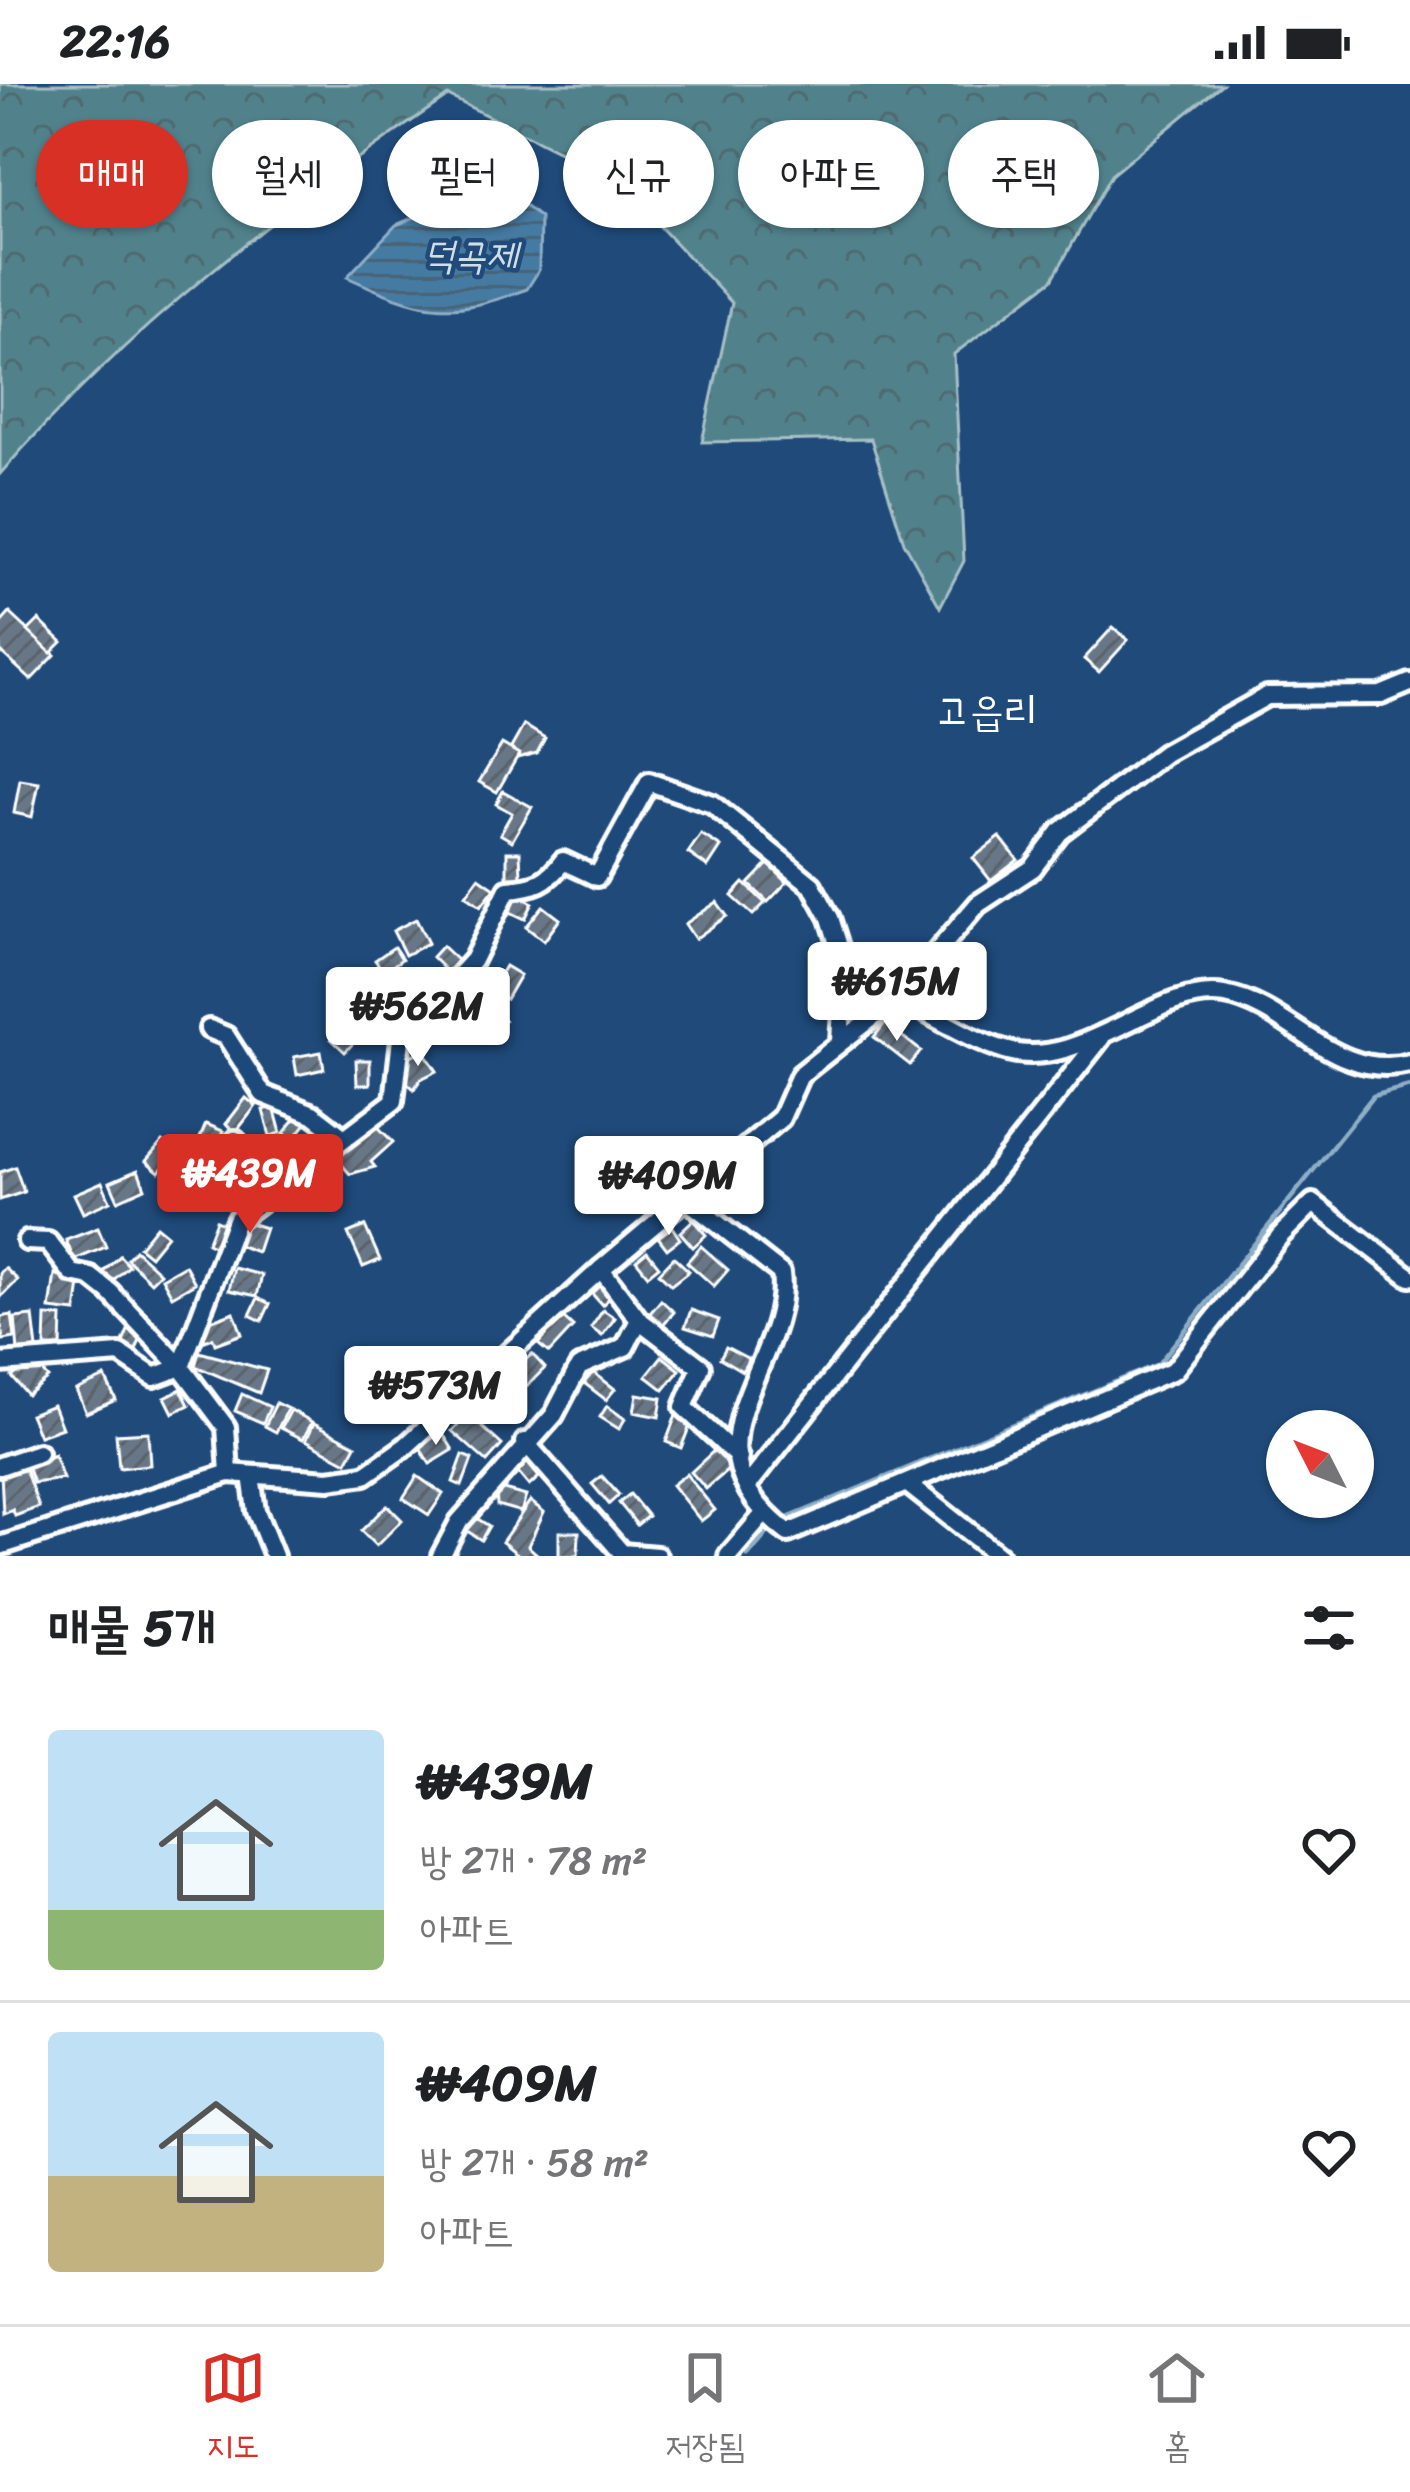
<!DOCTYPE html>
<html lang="ko">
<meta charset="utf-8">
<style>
:root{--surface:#fff;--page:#f2f2f2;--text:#202124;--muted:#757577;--line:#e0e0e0;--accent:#d93025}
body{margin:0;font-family:Sriracha,"Poor Story",sans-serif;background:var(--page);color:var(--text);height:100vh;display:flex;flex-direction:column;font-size:45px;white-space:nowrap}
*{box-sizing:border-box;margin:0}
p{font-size:39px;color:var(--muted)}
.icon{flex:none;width:66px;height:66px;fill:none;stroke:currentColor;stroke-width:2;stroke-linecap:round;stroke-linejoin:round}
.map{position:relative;height:1472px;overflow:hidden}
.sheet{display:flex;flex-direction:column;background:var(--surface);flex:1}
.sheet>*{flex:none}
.top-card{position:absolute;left:36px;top:36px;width:1338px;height:108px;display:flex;gap:24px}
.needle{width:78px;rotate:312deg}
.fabs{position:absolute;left:1266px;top:1326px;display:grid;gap:24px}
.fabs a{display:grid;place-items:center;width:108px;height:108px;border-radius:50%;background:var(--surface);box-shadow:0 3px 9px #0004;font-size:60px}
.price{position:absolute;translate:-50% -102px;padding:0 27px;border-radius:12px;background:#fff;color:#222;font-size:39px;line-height:78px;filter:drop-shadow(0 3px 6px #0008)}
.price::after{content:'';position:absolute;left:50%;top:72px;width:36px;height:27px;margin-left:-18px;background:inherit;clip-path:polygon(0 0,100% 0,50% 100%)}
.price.active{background:var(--accent);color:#fff}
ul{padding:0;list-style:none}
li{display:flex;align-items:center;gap:36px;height:300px;padding:0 48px}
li+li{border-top:3px solid var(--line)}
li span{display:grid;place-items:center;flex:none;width:336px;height:240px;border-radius:12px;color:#555}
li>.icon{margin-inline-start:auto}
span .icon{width:144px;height:144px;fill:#fffc;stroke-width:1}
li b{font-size:51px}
h2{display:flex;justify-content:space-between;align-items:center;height:144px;padding:0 48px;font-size:51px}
.tag{padding:0 42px;border-radius:54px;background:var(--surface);box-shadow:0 3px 9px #0004;font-size:42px;line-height:108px}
.tag.active{background:var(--accent);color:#fff}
.status{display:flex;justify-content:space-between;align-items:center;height:84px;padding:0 60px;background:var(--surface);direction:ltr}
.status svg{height:33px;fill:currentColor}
.tabs{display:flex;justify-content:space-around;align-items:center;height:168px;border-top:3px solid var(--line);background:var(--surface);font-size:33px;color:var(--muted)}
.tabs a{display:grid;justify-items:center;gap:6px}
.tabs .active{color:var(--accent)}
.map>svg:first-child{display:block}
</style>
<div class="status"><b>22:16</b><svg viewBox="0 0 49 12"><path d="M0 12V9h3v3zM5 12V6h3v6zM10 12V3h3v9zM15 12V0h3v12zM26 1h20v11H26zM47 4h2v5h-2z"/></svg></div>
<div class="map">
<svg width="1410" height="1472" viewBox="0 0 1410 1472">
<defs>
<pattern id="forest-crowns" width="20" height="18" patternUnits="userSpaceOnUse" patternTransform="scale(3)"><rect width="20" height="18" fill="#51828c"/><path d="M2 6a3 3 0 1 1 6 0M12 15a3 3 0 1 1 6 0" fill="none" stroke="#4f6a6f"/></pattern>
<pattern id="water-rules" width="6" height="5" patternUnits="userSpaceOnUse" patternTransform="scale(3)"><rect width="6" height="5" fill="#457aa2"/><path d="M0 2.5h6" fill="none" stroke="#486377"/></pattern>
<pattern id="building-hatch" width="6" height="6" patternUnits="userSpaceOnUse" patternTransform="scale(3)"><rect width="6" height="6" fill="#687787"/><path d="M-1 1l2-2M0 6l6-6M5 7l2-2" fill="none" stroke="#5a626a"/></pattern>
</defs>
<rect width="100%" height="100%" fill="#1f4a7a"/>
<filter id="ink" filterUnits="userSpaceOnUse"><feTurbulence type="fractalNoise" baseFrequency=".00833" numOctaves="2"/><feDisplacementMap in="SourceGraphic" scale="24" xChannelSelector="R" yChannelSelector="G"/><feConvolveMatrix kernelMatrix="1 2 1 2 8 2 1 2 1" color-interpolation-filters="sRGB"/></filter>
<g filter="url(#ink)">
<path fill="url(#forest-crowns)" stroke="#a8c0c6" stroke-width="3" d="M0,0H1222L1111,91L1052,196L954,270L964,477L940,523L904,458L871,355L702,358L732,219L617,97L448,12C288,121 127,244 0,390Z"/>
<path fill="url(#water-rules)" stroke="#8fafc7" stroke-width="3" d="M474,108L511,125L525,122L540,134L539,186L527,205C448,235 423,228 347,193L396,141Z"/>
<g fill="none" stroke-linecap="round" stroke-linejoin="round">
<g stroke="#8fafc7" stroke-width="4.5">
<polyline points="785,1435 1158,1280 1373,1012 1410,1002"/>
<polyline points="748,1472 775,1440"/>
</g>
</g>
<g fill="url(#building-hatch)" stroke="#fff" stroke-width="3">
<polygon points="10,529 55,571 31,596 0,567 0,540"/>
<polygon points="39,536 62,558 51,569 28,547"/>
<polygon points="1113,543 1128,556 1099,588 1084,575"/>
<polygon points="524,641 545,654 537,669 517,674 511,664"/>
<polygon points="502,660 519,670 497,708 479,698"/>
<polygon points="20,696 39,699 32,733 14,729"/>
<polygon points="503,707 532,723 512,757 500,750 512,729 496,720"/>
<polygon points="701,750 721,763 708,783 688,769"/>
<polygon points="1000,753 1018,776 991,797 973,774"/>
<polygon points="507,768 520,768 521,793 507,793"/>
<polygon points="768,780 787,798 768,818 749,800"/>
<polygon points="479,793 495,804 481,822 466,811"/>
<polygon points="744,799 765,819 753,831 732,812"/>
<polygon points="512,808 533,819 525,835 504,825"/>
<polygon points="717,818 727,832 695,855 685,840"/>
<polygon points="543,822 560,835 544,857 526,843"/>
<polygon points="416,835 428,859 405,871 393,847"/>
<polygon points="442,862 459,878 448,889 432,873"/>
<polygon points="394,863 402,875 384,888 375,876"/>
<polygon points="861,865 864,886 851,888 849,867"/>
<polygon points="505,882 520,891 506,915 491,905"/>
<polygon points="400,890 411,909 384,925 373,906"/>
<polygon points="361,897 365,911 342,918 338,903"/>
<polygon points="453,906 472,923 458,938 450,931 437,946 426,936"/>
<polygon points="488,918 504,936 478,947 469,936"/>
<polygon points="374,926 379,937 348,938 348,928"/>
<polygon points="885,939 921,967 910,981 874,953"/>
<polygon points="345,940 359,953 345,968 331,955"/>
<polygon points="423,966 437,987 421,995 414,1005 401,993 411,972"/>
<polygon points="321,968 324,985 297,991 294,973"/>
<polygon points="356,976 370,976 370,1000 357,1001"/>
<polygon points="246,1014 256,1022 236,1048 226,1040"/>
<polygon points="274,1023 281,1049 270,1052 263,1026"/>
<polygon points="299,1030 308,1037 293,1056 284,1049"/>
<polygon points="206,1040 223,1047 211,1075 194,1068"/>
<polygon points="377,1042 393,1058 371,1078 375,1083 350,1090 337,1075 348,1059"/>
<polygon points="266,1056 280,1070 273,1077 282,1085 276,1092 247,1065"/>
<polygon points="162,1058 175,1069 159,1088 146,1077"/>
<polygon points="15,1083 24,1108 0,1116 0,1088"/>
<polygon points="138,1086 145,1104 118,1116 110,1098"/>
<polygon points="190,1087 198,1098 176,1112 169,1101"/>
<polygon points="326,1092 331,1121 302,1125 297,1097"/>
<polygon points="102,1098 110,1117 83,1129 74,1110"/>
<polygon points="216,1136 229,1142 220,1165 207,1159"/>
<polygon points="693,1136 706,1151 693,1163 680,1148"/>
<polygon points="243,1137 265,1144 257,1168 235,1160"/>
<polygon points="156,1142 167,1151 150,1172 139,1163"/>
<polygon points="365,1142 380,1176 363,1183 348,1149"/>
<polygon points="672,1143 680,1155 667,1165 658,1153"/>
<polygon points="98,1144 106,1163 74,1176 66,1156"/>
<polygon points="701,1162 728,1186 714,1202 687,1178"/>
<polygon points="135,1166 160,1189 151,1198 127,1175"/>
<polygon points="647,1167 659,1182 648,1191 636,1176"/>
<polygon points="120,1172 129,1182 108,1201 99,1192"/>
<polygon points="674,1173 689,1187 671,1201 659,1189"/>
<polygon points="185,1181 195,1199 172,1212 162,1194"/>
<polygon points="5,1184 18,1196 0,1214 0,1189"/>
<polygon points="234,1184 262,1191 257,1212 229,1206"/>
<polygon points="55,1190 80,1201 76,1228 50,1225"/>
<polygon points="601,1193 615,1209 602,1221 588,1205"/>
<polygon points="258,1214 270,1220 262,1237 250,1231"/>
<polygon points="661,1216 674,1228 659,1245 646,1234"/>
<polygon points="603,1226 615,1234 602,1252 591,1244"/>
<polygon points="691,1226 719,1236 713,1252 685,1243"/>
<polygon points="234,1228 242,1250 215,1260 213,1254 205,1257 199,1241"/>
<polygon points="12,1231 15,1254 3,1256 0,1233"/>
<polygon points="33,1232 37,1265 18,1267 15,1234"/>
<polygon points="46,1232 62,1233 61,1263 45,1263"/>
<polygon points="562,1233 573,1243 549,1269 538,1260"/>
<polygon points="129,1244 143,1249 136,1266 122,1261"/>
<polygon points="726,1263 749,1275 742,1287 720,1274"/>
<polygon points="199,1268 267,1286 259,1309 195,1282"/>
<polygon points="532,1270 545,1284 527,1302 513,1288"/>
<polygon points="662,1272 680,1286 664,1306 646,1292"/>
<polygon points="32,1276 48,1294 27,1311 12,1293"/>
<polygon points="593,1288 615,1305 606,1316 584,1299"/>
<polygon points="105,1293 116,1316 86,1329 76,1306"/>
<polygon points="508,1300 523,1320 502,1335 488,1315"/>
<polygon points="181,1305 189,1321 173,1329 165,1313"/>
<polygon points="242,1310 270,1323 263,1339 235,1327"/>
<polygon points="637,1310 662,1314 659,1333 634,1328"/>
<polygon points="276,1319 288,1325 276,1348 265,1342"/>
<polygon points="53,1321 62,1344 39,1352 30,1330"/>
<polygon points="607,1322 625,1335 619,1345 600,1333"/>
<polygon points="291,1326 312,1338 303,1355 281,1344"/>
<polygon points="468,1330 502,1361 487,1378 452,1347"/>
<polygon points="676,1331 692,1336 681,1364 666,1358"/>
<polygon points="314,1339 356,1361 347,1378 306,1356"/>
<polygon points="148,1348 150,1381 119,1384 116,1350"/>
<polygon points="442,1348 453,1366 430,1380 419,1363"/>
<polygon points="718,1363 734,1381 706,1405 691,1388"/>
<polygon points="529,1368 535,1376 529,1381 539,1393 529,1402 512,1382"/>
<polygon points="54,1371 63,1395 33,1399 27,1382"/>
<polygon points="463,1371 472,1375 462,1402 453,1398"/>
<polygon points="23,1380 39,1423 15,1432 13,1426 3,1430 1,1388"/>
<polygon points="686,1390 715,1426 701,1437 672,1401"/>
<polygon points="417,1392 443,1410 429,1431 403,1414"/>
<polygon points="602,1392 619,1411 609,1420 592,1400"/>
<polygon points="496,1404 526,1412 521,1428 497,1421"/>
<polygon points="630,1410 648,1432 637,1441 619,1419"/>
<polygon points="530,1417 544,1428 528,1462 538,1471 520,1472 502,1458"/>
<polygon points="387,1421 402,1436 376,1462 361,1447"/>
<polygon points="470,1430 489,1442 481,1456 461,1443"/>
<polygon points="559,1448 579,1448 578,1472 559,1472"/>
</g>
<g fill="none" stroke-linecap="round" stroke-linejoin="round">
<g stroke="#fff" stroke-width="26">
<g id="street">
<polyline points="897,914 978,820 1033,784 1060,748 1165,669 1267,612 1381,611 1410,599"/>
<polyline points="209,945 226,952 263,1010 313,1030 343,1053"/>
<polyline points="235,1056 279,1103"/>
<path d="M686,1115L781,1189C793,1280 670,1359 788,1449L1174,1286L1280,1152L1313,1119L1410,1193"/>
<polyline points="639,1236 701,1283 684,1323 739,1374"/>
<polyline points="0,1279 120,1270 154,1293 181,1283 110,1208 91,1193 72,1189 48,1158 27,1157"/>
<polyline points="525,1358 622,1469 657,1472"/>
<polyline points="0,1382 38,1369"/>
<path d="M229,1389L226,1343L181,1283L236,1136L394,1017L401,955L473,876L508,805C535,803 547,799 563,777L597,793L649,698L712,720L812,801L830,834L845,882L840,957"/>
<polyline points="251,1391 256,1427 274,1472"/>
<polyline points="749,1400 1101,954"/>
<polyline points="909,1401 999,1472"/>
<path d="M0,1462L229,1389L329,1396L365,1391L406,1362L601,1185L781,1034L800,991L897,914C932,930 968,955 1005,966C1080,990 1159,899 1225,911C1292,923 1333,998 1410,979"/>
<polyline points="441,1472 459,1438 554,1331 579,1283 625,1263 639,1236 601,1185"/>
<polyline points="728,1472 763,1431"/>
</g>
</g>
<use href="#street" stroke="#1f4a7a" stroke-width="16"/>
</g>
</g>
<g text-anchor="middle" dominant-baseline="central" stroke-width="9" stroke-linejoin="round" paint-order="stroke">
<g font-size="39" font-style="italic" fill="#d0dee8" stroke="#1f4a7a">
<text x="470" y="170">덕곡제</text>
</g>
<g font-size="42" fill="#fff" stroke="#1f4a7a">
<text x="987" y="627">고읍리</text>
</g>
</g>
</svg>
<div class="fabs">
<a><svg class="needle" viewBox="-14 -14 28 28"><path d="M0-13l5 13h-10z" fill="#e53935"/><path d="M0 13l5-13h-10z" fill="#757577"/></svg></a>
</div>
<b class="price" style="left:897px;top:960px">₩615M</b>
<b class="price" style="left:418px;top:985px">₩562M</b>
<b class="price active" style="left:250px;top:1152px">₩439M</b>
<b class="price" style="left:669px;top:1154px">₩409M</b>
<b class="price" style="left:436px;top:1364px">₩573M</b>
<div class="top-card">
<a class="tag active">매매</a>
<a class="tag">월세</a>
<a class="tag">필터</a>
<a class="tag">신규</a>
<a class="tag">아파트</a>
<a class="tag">주택</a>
</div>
</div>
<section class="sheet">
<h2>매물 5개<svg class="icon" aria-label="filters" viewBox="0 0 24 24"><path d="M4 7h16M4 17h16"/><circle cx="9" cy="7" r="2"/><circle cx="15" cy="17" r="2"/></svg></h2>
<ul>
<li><span style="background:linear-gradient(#bfe0f5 75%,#8fb573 0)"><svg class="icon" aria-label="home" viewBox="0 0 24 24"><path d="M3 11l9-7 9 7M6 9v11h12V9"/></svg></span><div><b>₩439M</b><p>방 2개 · 78 m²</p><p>아파트</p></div><svg class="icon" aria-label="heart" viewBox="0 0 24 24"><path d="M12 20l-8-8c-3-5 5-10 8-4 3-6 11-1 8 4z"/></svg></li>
<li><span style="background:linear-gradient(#bfe0f5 60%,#c2b280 0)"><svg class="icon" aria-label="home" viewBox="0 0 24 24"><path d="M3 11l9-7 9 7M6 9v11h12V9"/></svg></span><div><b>₩409M</b><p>방 2개 · 58 m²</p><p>아파트</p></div><svg class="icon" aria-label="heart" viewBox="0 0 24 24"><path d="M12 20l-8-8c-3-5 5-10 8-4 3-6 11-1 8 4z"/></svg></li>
</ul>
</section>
<nav class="tabs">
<a class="active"><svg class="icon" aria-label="map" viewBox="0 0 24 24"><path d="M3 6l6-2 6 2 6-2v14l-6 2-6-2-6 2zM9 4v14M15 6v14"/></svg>지도</a>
<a><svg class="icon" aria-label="saved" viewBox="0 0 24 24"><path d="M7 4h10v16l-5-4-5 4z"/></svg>저장됨</a>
<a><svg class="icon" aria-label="home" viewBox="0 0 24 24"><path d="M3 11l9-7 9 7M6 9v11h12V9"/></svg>홈</a>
</nav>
